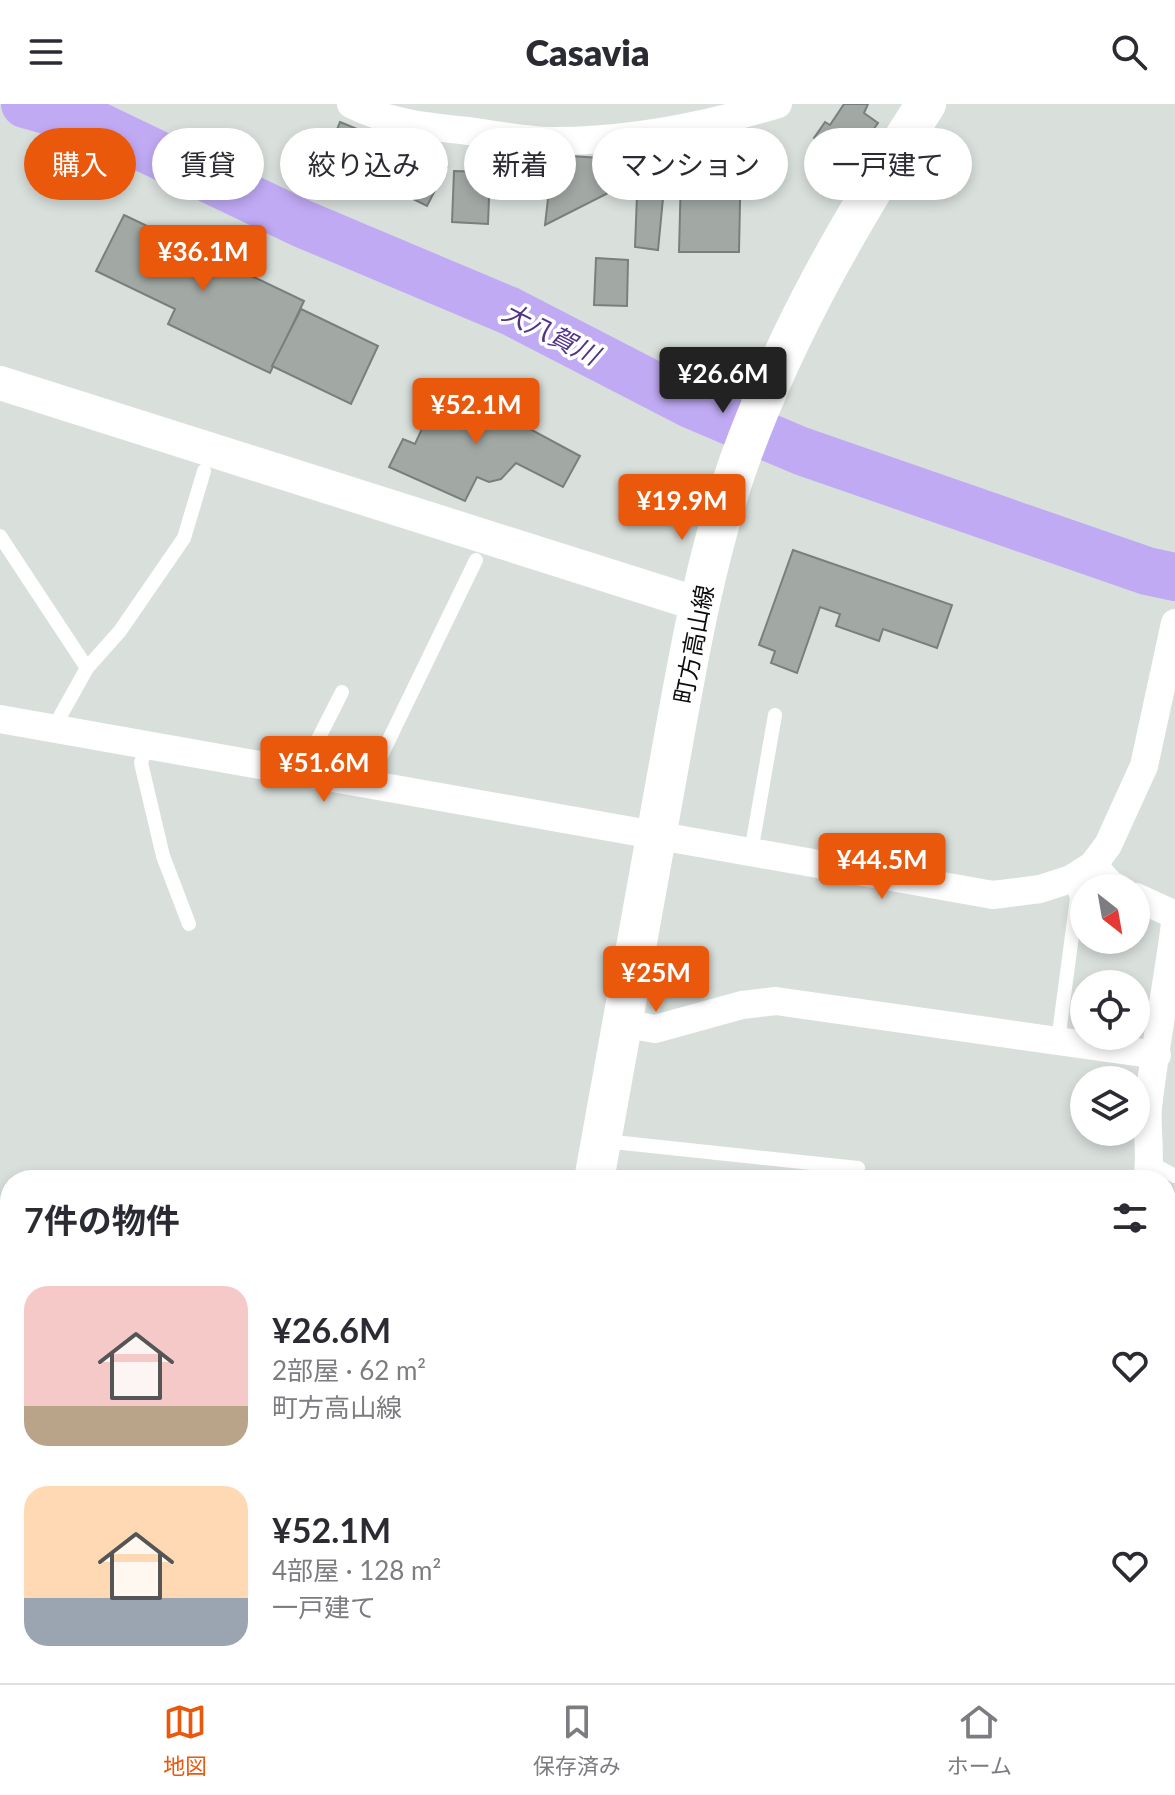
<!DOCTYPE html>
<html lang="ja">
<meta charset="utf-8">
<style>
:root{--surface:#fff;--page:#f7f7f7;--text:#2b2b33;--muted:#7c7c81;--line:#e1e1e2;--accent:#ea580c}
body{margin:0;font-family:Lato,"Noto Sans JP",sans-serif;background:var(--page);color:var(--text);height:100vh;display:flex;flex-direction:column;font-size:30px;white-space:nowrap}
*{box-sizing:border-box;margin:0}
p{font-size:26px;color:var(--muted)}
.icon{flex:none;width:44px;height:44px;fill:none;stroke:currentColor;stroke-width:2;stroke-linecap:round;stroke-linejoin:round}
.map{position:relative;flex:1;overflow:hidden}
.side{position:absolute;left:0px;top:1066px;width:1176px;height:514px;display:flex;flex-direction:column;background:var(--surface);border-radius:32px 32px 0 0;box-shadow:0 4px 12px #0003}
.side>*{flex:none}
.hud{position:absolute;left:24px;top:24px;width:1128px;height:72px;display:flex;gap:16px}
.needle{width:52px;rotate:149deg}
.fabs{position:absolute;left:1070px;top:770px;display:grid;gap:16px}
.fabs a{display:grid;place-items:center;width:80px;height:80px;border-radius:50%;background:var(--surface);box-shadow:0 4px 12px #0003;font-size:40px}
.price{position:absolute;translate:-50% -68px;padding:0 18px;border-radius:8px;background:var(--accent);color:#fff;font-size:26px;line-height:52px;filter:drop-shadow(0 2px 4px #0008)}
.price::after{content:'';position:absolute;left:50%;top:48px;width:24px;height:18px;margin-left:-12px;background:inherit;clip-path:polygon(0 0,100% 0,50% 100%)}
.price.active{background:#222;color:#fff}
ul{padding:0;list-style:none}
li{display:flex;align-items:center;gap:24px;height:200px;padding:0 24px}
li span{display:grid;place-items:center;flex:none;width:224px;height:160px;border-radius:24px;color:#555}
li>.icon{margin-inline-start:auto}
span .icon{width:96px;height:96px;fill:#fffc;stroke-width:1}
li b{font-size:34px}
h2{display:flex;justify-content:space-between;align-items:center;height:96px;padding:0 24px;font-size:34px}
.tag{padding:0 28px;border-radius:36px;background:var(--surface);box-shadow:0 4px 12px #0003;font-size:28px;line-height:72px}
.tag.active{background:var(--accent);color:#fff}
header{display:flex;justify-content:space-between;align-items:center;height:104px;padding:0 24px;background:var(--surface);font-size:36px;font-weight:800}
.menu{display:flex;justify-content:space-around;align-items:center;height:112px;border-top:2px solid var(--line);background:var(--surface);font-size:22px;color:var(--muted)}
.menu a{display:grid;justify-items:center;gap:4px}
.menu .active{color:var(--accent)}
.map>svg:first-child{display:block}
</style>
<header><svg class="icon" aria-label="menu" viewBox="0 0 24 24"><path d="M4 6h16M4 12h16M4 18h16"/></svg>Casavia<svg class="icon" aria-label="search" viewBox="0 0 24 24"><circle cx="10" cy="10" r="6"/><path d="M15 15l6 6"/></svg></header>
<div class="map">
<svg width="1175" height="1579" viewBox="0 0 1175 1579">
<rect width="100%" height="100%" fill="#d9e0dc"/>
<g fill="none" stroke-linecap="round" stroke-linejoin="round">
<polyline stroke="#c0aaf4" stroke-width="48" points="25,0 90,18 303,120 510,207 692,301 801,347 1147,467 1175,473"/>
</g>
<g fill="#a2a9a5" stroke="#797f7c" stroke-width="2">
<polygon points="844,0 868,0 864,9 878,19 861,43 864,45 853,60 814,34 825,18 830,21"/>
<polygon points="340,18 391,39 371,85 321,64"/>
<polygon points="415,47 447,63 427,102 395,86"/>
<polygon points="741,49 739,148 679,148 681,71"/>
<polygon points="553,51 602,54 618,84 545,121"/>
<polygon points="454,67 490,68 488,120 452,118"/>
<polygon points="660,79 664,84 658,146 635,143 637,91"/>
<polygon points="124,111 304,197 270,269 168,220 175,205 96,167"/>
<polygon points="596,154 628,156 627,202 594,201"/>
<polygon points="301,205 378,242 351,300 272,262"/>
<polygon points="447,280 580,352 563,383 516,359 501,375 489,378 477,373 465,397 389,363 403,335 415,340 428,312 422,297 425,290"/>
<polygon points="793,446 952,501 937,544 883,525 879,537 836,522 840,510 820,503 797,569 771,559 775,547 759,541"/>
</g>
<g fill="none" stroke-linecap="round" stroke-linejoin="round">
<g stroke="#fff" stroke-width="14">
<polyline points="0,432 87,564 53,625"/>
<polyline points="87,564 120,527 184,434 204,367"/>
<polyline points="146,642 141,659 163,752 189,820"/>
<polyline points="301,669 342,588"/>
<polyline points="367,681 476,456"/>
<polyline points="751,748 775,611"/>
<polyline points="1058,937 1077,794 1071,775"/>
<polyline points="604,1037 858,1064"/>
<polyline points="1151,1059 1175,1072"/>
<polyline points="417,1570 436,1579"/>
<polyline points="128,1579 143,1570"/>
</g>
<g stroke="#fff" stroke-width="28">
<path d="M351,0C388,19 428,23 469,27C497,31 527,37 555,37C630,37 706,22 778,0"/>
<polyline points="0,615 993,791 1040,785 1071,775 1093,761 1108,741 1144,662 1175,519"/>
<polyline points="1093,761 1111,781 1118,784"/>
<polyline points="1136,793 1175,811"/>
<polyline points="622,919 655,925 742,901 776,897 1157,951"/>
<path d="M1147,1076C1152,1052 1146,1027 1148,1003C1155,942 1167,881 1175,820"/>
<polyline points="1166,1549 1175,1557"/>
<polyline points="993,1570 1003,1579"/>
<polyline points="858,1579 875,1570"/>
<polyline points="1081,1579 1090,1570"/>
</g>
<polyline stroke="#fff" stroke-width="34" points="0,279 698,500"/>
<g stroke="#fff" stroke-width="40">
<path d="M594,1076C618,945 642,814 665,683C685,574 702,463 739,358C786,228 851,116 926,0"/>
<polyline points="500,1579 502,1570"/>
</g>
</g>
<g text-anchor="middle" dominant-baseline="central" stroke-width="7" stroke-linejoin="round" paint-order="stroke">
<g font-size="24" fill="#0b0d0c" stroke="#fff">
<text transform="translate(693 540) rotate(-79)">町方高山線</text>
</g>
<g font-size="26" font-style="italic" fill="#533287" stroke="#fff">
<text transform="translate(551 229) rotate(27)">大八賀川</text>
</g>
</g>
</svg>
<div class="fabs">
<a><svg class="needle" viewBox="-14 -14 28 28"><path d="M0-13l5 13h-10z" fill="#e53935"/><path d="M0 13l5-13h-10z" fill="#7c7c81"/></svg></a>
<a><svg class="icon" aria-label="locate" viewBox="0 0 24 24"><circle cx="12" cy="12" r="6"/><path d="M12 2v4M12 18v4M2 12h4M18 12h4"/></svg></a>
<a><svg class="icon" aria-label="layers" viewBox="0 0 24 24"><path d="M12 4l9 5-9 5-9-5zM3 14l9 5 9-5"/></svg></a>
</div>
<b class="price" style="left:203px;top:189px">¥36.1M</b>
<b class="price active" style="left:723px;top:311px">¥26.6M</b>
<b class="price" style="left:476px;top:342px">¥52.1M</b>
<b class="price" style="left:682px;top:438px">¥19.9M</b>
<b class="price" style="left:324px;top:700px">¥51.6M</b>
<b class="price" style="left:882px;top:797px">¥44.5M</b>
<b class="price" style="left:656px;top:910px">¥25M</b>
<div class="hud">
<a class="tag active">購入</a>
<a class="tag">賃貸</a>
<a class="tag">絞り込み</a>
<a class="tag">新着</a>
<a class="tag">マンション</a>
<a class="tag">一戸建て</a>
</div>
<section class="side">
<h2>7件の物件<svg class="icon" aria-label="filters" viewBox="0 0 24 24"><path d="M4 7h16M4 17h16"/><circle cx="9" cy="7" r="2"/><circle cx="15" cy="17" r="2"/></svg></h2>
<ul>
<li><span style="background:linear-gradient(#f6c9c9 75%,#b9a48a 0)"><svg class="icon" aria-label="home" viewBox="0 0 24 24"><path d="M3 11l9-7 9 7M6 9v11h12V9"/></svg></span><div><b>¥26.6M</b><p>2部屋 · 62 m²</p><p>町方高山線</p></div><svg class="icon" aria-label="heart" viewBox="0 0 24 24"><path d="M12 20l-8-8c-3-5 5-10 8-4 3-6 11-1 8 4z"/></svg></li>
<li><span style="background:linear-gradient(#ffd9b3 70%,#9aa5b1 0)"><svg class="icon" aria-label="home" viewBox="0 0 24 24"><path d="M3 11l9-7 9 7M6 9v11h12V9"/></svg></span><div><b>¥52.1M</b><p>4部屋 · 128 m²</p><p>一戸建て</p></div><svg class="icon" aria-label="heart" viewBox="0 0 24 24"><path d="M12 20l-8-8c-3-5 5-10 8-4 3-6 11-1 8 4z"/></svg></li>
</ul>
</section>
</div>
<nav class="menu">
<a class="active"><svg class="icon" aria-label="map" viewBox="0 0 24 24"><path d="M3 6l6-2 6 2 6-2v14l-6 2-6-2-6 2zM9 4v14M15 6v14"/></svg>地図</a>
<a><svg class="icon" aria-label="saved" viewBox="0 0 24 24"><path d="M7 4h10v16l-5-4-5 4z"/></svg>保存済み</a>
<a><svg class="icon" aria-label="home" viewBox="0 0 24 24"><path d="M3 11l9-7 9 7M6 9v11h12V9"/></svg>ホーム</a>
</nav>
